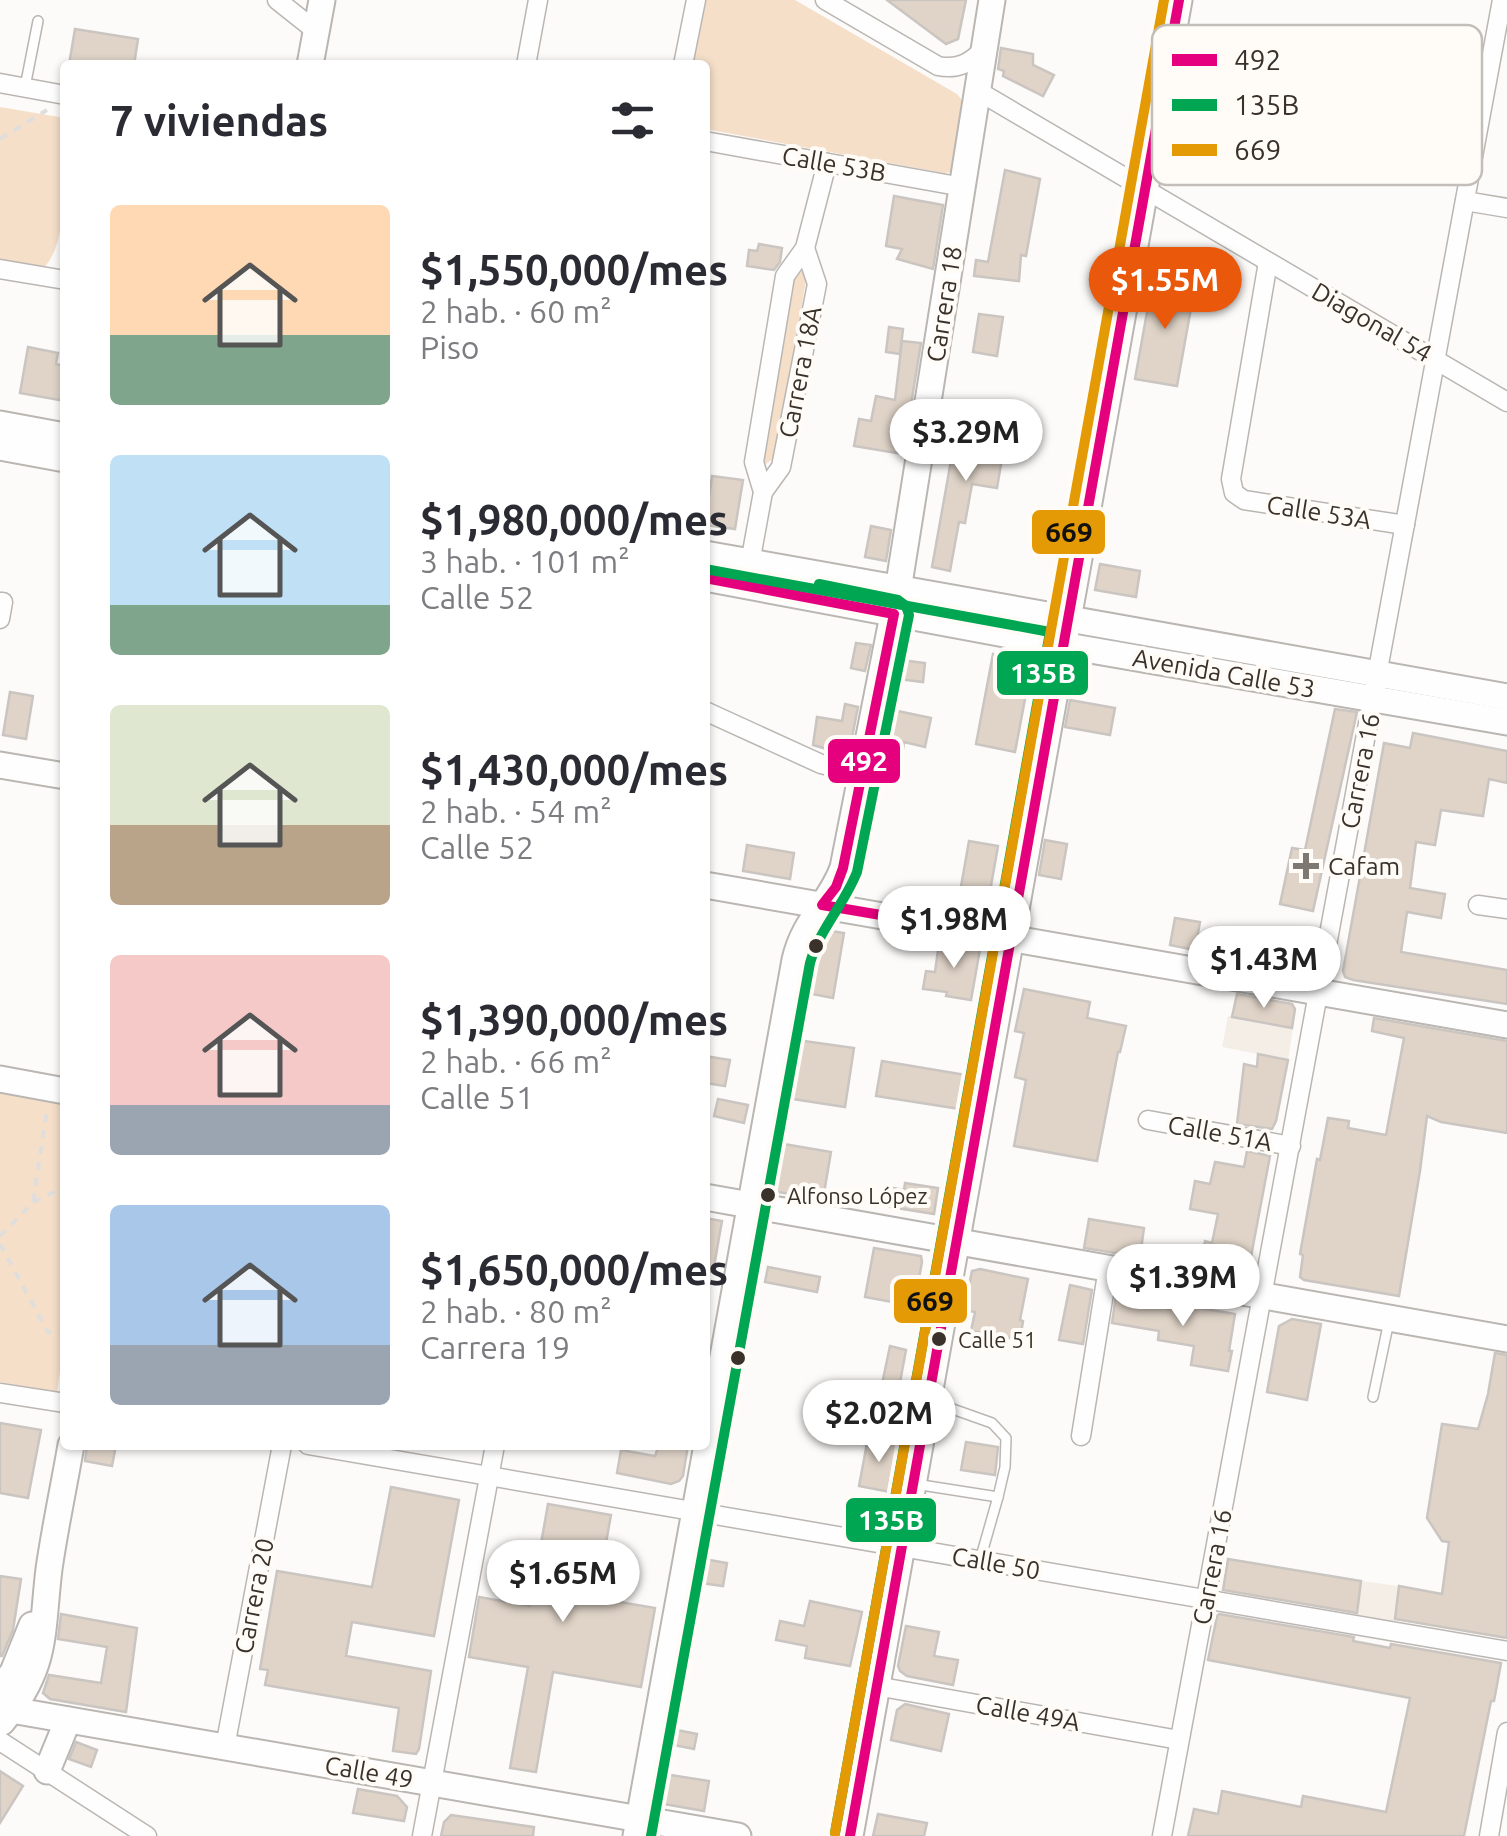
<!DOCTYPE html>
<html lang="es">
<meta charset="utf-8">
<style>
:root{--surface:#fff;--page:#f2f2f3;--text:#2b2b33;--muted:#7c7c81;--accent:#ea580c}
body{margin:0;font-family:Ubuntu,sans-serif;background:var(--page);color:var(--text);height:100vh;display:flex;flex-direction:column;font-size:38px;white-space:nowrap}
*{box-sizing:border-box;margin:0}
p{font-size:32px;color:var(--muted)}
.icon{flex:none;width:55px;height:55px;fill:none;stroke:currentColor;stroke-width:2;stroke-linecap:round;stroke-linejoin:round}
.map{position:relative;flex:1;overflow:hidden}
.details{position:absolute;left:60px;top:60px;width:650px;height:1390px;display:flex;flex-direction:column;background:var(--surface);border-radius:10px;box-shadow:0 2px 8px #0004}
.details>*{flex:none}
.price{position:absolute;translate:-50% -85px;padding:0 22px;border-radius:35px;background:#fff;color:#222;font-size:32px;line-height:65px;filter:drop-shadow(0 2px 5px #0008)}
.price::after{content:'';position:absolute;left:50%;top:60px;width:30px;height:22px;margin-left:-15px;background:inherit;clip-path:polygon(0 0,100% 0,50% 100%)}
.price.current{background:var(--accent);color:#fff}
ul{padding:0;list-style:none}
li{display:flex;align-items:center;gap:30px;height:250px;padding:0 50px}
li span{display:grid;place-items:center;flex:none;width:280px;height:200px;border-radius:10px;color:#555}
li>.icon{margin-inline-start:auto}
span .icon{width:120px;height:120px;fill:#fffc;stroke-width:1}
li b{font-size:42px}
h2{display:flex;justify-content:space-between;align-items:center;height:120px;padding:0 50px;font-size:42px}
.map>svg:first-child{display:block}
</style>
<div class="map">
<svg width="1507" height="1836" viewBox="0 0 1507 1836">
<rect width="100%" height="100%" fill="#fdfbf9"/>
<g fill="#f4eee7">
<polygon points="1228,1016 1293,1028 1288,1060 1222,1047"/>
<polygon points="1361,1581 1399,1586 1394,1623 1357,1616"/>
</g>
<g fill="#f5dfc9">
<polygon points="699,0 795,0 957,94 969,109 952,172 944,173 705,129 705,65 688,65"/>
<path d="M0,107L65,118C65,154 70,244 44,267L0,260Z"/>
<polygon points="800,270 805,274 806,281 774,458 766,464 762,461 793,275"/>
<polygon points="0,1089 65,1101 65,1335 57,1392 0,1382"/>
</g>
<g fill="#e0d4c8" stroke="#cac5c1" stroke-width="2.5">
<polygon points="887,0 966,0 958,39 946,44"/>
<polygon points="75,29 138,39 134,65 69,65"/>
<polygon points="1001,48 1033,54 1033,65 1054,75 1043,96 1003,76 1004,71 998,69"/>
<polygon points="1005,170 1040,179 1026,256 1021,255 1019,281 974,276 976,260 988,262"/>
<polygon points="894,196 943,205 933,269 897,259 902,249 886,246"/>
<polygon points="759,244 782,248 780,262 774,270 747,266 749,250 757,251"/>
<polygon points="1153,279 1195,286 1177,386 1135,379"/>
<polygon points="979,314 1003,317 997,356 973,352"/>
<polygon points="889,327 903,329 900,354 886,352"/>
<polygon points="902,341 921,343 903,454 854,446 859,419 871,421 876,396 895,400"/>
<polygon points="28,347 58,353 56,364 65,366 65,401 20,393"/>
<polygon points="957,427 1006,435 997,488 972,484 965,523 959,522 950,571 932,567"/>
<polygon points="712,476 743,480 735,529 705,525"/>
<polygon points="871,526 891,530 886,561 865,557"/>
<polygon points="1100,564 1140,571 1136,597 1095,590"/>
<polygon points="856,643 871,645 865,671 851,668"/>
<polygon points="993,654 1032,662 1015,752 976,744"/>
<polygon points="901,660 925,663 923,682 898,679"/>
<polygon points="10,692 33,696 26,739 3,735"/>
<polygon points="1070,700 1115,708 1110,735 1065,727"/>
<polygon points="845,704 858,707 850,748 844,754 813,745 817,717 842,721"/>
<polygon points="1335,709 1357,712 1313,911 1280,904 1292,848 1305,850"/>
<polygon points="893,710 931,718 925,747 904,742 898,783 880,780"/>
<polygon points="1413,733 1507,751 1507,783 1489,779 1483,816 1441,810 1435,845 1416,842 1410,888 1445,894 1441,918 1407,912 1401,952 1507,970 1507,1004 1353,980 1345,977 1343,971 1384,743 1410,748"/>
<polygon points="1045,840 1067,844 1061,879 1039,875"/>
<polygon points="969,841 998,846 988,903 959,898"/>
<polygon points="747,845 794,853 790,879 743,871"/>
<polygon points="1175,918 1200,922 1195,950 1170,945"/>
<polygon points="825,930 844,933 833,998 807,993 814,952"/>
<polygon points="1235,931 1273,938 1268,967 1230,956"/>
<polygon points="939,943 980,949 971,1000 946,996 947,992 923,989 926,971 935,972"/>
<polygon points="1024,989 1090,1002 1087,1018 1126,1026 1120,1052 1118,1052 1097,1161 1014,1146 1026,1080 1015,1077 1024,1033 1015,1031"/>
<polygon points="1237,994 1292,1004 1295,1009 1292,1028 1232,1017"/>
<polygon points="1374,1018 1507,1041 1507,1133 1441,1122 1427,1116 1420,1171 1399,1296 1304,1280 1300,1277 1303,1255 1300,1254 1317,1159 1320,1160 1328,1118 1349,1121 1348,1128 1386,1135 1404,1038 1372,1031"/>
<polygon points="797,1040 854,1048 845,1107 786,1098"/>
<polygon points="1258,1054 1288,1060 1276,1121 1272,1129 1237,1124 1244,1064 1257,1067"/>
<polygon points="705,1056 730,1060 725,1086 705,1083"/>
<polygon points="882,1061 966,1075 960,1109 876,1096"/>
<polygon points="718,1099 748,1105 744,1123 714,1116"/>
<polygon points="778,1143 831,1152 823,1199 778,1192 772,1181"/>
<polygon points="1247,1151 1270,1156 1249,1267 1244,1274 1238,1275 1193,1267 1194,1251 1203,1252 1205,1241 1212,1243 1218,1214 1190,1209 1195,1181 1210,1184 1215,1162 1244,1167"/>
<polygon points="905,1183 938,1188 934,1214 890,1207 893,1188 904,1190"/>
<polygon points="705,1218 722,1221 713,1272 705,1272"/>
<polygon points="1089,1219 1144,1228 1140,1257 1084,1248"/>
<polygon points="874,1248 921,1256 922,1262 914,1306 865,1297"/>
<polygon points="768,1267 820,1277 817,1292 765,1282"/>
<polygon points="980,1269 1028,1279 1020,1320 1023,1321 1020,1340 971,1331 975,1312 969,1311 970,1306 965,1305 972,1271"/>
<polygon points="1070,1285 1092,1290 1083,1344 1059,1340"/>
<polygon points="1116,1295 1140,1299 1139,1304 1192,1312 1193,1307 1235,1314 1229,1351 1232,1351 1228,1371 1191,1365 1194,1346 1158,1340 1159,1331 1112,1323"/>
<polygon points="1292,1319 1321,1324 1307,1400 1267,1392 1279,1326"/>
<polygon points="890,1346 906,1350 899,1388 882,1384"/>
<polygon points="1495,1353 1507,1355 1507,1638 1395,1619 1399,1586 1442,1594 1449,1542 1442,1541 1427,1518 1442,1424 1478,1429 1488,1394"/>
<polygon points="0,1423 41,1430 28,1498 0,1493"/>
<polygon points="868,1438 899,1443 890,1492 859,1486"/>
<polygon points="966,1442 998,1447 995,1475 961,1470"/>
<polygon points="87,1445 116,1445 112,1466 85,1461"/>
<polygon points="659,1445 688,1445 683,1476 679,1481 671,1484 617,1473 621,1450 655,1456"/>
<polygon points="391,1487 459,1500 434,1636 352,1622 346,1656 431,1671 419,1749 416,1754 393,1751 399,1708 265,1685 268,1670 260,1669 277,1571 372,1587"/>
<polygon points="548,1504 611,1515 596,1598 655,1608 641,1687 553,1672 536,1772 510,1768 528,1667 469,1657 479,1597 530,1606"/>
<polygon points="704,1559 727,1563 723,1586 700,1583"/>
<polygon points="1228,1559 1361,1581 1357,1613 1223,1590"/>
<polygon points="0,1576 21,1579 13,1630 2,1656 0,1656"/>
<polygon points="810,1601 862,1612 850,1666 805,1658 807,1646 776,1640 780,1621 804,1626"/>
<polygon points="61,1614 137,1628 126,1712 50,1699 43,1693 49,1675 101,1683 107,1647 58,1639"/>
<polygon points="1219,1614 1354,1637 1353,1641 1390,1648 1391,1644 1501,1663 1494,1701 1491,1701 1464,1836 1188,1836 1194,1809 1218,1814 1222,1791 1301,1807 1303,1796 1386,1812 1410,1698 1208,1660 1217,1616"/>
<polygon points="906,1626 939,1632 934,1656 958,1660 953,1685 907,1676 900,1671 898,1666"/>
<polygon points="905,1704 949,1714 941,1751 891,1740 897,1710"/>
<polygon points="672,1729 697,1734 694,1749 669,1744"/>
<polygon points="76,1742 97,1750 91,1767 69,1759"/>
<polygon points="0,1771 23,1786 0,1823"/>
<polygon points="664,1774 709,1781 704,1811 658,1803"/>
<polygon points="358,1789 397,1796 407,1807 404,1821 353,1813"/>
<polygon points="878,1814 927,1823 924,1836 873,1836"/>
<polygon points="451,1815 534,1827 533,1836 441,1836 444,1822"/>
</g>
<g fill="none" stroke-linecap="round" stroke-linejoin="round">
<g stroke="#bab6b2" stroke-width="12">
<g id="lane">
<polyline points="25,87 38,21"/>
<polyline points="1373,1397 1389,1321"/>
<polyline points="915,1484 998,1497 1005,1467 1006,1438 992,1423 930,1401"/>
<polyline points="980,1560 998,1497"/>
</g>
</g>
<g stroke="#bab6b2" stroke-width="21">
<g id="street">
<polyline points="277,0 316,31"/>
<path d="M825,0L938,66C958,70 970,63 984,49"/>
<polyline points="1168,62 1480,117"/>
<polyline points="526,65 538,0"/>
<polyline points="683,65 696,0"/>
<polyline points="0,83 65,95"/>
<polyline points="978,91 1507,402"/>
<polyline points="705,141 963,187"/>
<polyline points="1465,201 1507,208"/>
<polyline points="1268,262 1231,479 1234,493 1244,500 1405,525"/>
<polyline points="0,269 65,280"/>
<polyline points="763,492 781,467 817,284 805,248"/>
<polyline points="750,563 763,492 754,462 785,276 805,248 827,163"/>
<polyline points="0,602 3,602 0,619"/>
<polyline points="705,711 821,764 862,774"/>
<polyline points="1478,905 1507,909"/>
<polyline points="1148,1120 1291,1146"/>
<polyline points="0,1393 65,1403"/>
<polyline points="1081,1436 1108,1268"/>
<polyline points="308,1445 1507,1651"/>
<polyline points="876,1686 1179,1740"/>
<polyline points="0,1741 147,1836"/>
<polyline points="225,1747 282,1445"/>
<polyline points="422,1836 495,1445"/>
<polyline points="1162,1836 1502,0"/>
<polyline points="1489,1836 1507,1732"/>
</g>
</g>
<g stroke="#bab6b2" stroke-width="29">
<g id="secondary">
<polyline points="310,65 322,0"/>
<polyline points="0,424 65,436"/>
<polyline points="0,447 65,459"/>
<polyline points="705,554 1507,697"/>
<polyline points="705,578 1079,648 1507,722"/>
<polyline points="0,765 65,776"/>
<polyline points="705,885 1507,1025"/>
<polyline points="0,1079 65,1091"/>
<polyline points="705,1197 1507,1339"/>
<polyline points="0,1689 13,1672 32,1625"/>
<polyline points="0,1708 738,1836"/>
<path d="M2,1722C48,1666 41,1635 49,1569C55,1527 64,1486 71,1445"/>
<polyline points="47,1771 68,1720"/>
<path d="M636,1836L795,960C804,920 830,904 843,868L898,590L992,0"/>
<polyline points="850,1836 1179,0"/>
</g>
</g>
<g stroke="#dfdedd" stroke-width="4" stroke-dasharray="8 8" stroke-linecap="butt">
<polyline points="0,139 47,110"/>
<polyline points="33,1202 65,1187"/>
<polyline points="0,1236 33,1202 47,1110"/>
<polyline points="0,1244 48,1332 65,1334"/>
</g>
<use href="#lane" stroke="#fffefe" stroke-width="9"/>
<use href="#street" stroke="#fffefe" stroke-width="18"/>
<use href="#secondary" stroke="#fffefe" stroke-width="25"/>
<g stroke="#fffbf7" stroke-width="18">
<g id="bus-1">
<polyline points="705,578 894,614 843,868 836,887 822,905 1010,937"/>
<polyline points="850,1836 1179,0"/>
</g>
</g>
<g stroke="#fffbf7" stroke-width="18">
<g id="bus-2">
<polyline points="705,569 1050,632 835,1833"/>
<path d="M651,1836L810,963C819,930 844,905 857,872L909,615L906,606L898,600L819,584"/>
</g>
</g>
<g stroke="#fffbf7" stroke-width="18">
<polyline id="bus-3" points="835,1833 1164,0"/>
</g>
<use href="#bus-1" stroke="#e5007d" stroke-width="10"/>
<use href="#bus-2" stroke="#00a651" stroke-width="10"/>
<use href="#bus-3" stroke="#e49a04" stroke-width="10"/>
</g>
<path fill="#7e7872" stroke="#fffbf7" stroke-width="4" d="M1301 851h10v10h10v10h-10v10h-10v-10h-10v-10h10z"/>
<g fill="#39312a" stroke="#fffbf7" stroke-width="4">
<circle cx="816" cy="946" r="9"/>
<circle cx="768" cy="1195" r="9"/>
<circle cx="939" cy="1339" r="9"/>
<circle cx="738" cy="1358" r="9"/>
</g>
<g text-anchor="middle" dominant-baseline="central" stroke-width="8" stroke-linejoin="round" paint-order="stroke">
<g font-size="22" fill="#39312a" stroke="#fffbf7" text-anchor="start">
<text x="787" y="1195">Alfonso López</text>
<text x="958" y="1339">Calle 51</text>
</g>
<g font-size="25" fill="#39312a" stroke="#fffbf7">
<text transform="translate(834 164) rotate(10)">Calle 53B</text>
<text transform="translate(944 304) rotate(-81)">Carrera 18</text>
<text transform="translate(1372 322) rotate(30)">Diagonal 54</text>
<text transform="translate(800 372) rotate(-79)">Carrera 18A</text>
<text transform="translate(1319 512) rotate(9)">Calle 53A</text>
<text transform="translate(1224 673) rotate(10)">Avenida Calle 53</text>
<text transform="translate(1360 771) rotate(-79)">Carrera 16</text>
<text transform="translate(1220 1133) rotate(10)">Calle 51A</text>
<text transform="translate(996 1563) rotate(10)">Calle 50</text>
<text transform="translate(1212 1567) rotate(-79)">Carrera 16</text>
<text transform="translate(254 1596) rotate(-79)">Carrera 20</text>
<text transform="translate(1028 1713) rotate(10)">Calle 49A</text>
<text transform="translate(369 1772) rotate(10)">Calle 49</text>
</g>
<g font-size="25" fill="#39312a" stroke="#fffbf7" text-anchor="start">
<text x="1328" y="866">Cafam</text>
</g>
</g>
<rect x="1152" y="25" width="330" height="160" rx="15" fill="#fffbf7" stroke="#c4beba" stroke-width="2.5"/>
<rect x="1172" y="54" width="45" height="12" fill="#e5007d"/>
<rect x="1172" y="99" width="45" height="12" fill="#00a651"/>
<rect x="1172" y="144" width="45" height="12" fill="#e49a04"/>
<g font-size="28" fill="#39312a">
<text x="1234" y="70">492</text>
<text x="1234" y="115">135B</text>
<text x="1234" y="160">669</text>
</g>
<g stroke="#fffbf7" stroke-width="4">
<rect x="1030" y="508" width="77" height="48" rx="10" fill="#e49a04"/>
<rect x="995" y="649" width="95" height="48" rx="10" fill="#00a651"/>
<rect x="826" y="737" width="76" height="48" rx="10" fill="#e5007d"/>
<rect x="892" y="1277" width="77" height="48" rx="10" fill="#e49a04"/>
<rect x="844" y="1496" width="94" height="48" rx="10" fill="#00a651"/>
</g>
<g font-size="28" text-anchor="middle" font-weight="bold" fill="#fff">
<text x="1043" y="683">135B</text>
<text x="864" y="771">492</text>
<text x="891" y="1530">135B</text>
</g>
<g font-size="28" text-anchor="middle" font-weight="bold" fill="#111">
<text x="1069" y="542">669</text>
<text x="930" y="1311">669</text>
</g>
</svg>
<b class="price current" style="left:1165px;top:332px">$1.55M</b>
<b class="price" style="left:966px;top:484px">$3.29M</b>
<b class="price" style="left:954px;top:971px">$1.98M</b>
<b class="price" style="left:1264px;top:1011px">$1.43M</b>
<b class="price" style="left:1183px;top:1329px">$1.39M</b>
<b class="price" style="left:879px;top:1465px">$2.02M</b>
<b class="price" style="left:563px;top:1625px">$1.65M</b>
<section class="details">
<h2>7 viviendas<svg class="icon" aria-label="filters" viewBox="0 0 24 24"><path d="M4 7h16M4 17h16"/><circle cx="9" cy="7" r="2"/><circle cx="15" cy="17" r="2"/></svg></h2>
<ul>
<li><span style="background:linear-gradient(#ffd9b3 65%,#7fa58c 0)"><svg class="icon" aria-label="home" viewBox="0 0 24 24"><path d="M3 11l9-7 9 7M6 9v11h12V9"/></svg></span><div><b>$1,550,000/mes</b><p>2 hab. · 60 m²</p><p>Piso</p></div></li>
<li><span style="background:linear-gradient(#bfe0f5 75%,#7fa58c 0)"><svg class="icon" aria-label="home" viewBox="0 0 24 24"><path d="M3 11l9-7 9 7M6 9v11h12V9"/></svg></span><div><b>$1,980,000/mes</b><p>3 hab. · 101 m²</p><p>Calle 52</p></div></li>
<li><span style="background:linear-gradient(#dfe7d0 60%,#b9a48a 0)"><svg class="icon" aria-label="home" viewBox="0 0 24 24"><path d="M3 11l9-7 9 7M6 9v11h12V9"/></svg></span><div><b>$1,430,000/mes</b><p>2 hab. · 54 m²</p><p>Calle 52</p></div></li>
<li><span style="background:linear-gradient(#f6c9c9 75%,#9aa5b1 0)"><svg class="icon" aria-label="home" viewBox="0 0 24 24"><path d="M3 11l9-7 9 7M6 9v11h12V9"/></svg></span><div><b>$1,390,000/mes</b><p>2 hab. · 66 m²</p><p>Calle 51</p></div></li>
<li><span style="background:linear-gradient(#a9c7e8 70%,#9aa5b1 0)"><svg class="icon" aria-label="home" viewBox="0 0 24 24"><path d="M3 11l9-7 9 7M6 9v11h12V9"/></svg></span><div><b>$1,650,000/mes</b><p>2 hab. · 80 m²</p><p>Carrera 19</p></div></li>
</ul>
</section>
</div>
